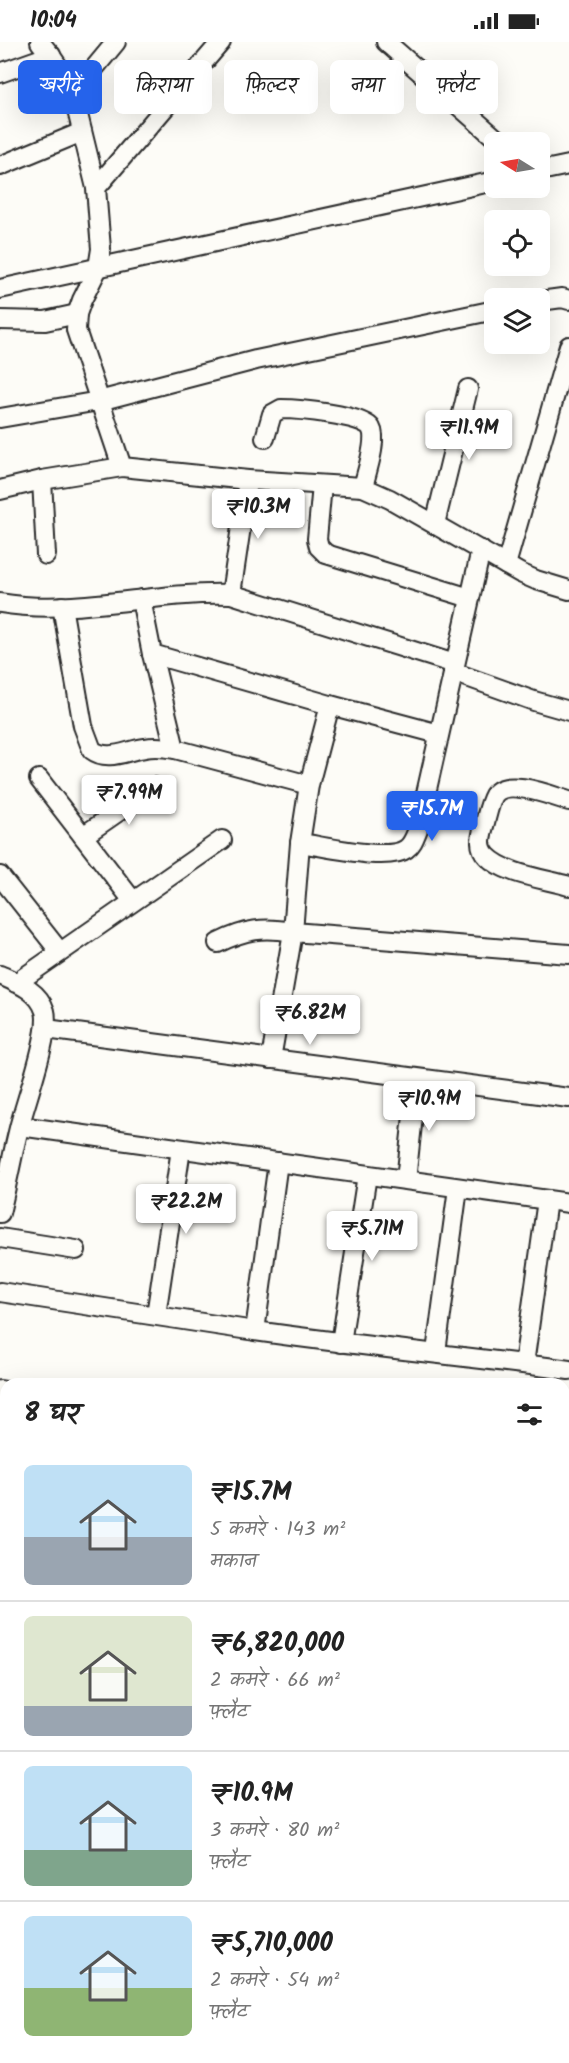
<!DOCTYPE html>
<html lang="hi">
<meta charset="utf-8">
<style>
:root{--surface:#fff;--page:#f2f2f2;--text:#222;--muted:#767676;--line:#e0e0e0;--accent:#2563eb}
body{margin:0;font-family:Kalam,"Playpen Sans Deva",sans-serif;background:var(--page);color:var(--text);height:100vh;display:flex;flex-direction:column;font-size:22px;white-space:nowrap}
*{box-sizing:border-box;margin:0}
p{font-size:20px;color:var(--muted)}
.icon{flex:none;width:33px;height:33px;fill:none;stroke:currentColor;stroke-width:2;stroke-linecap:round;stroke-linejoin:round}
.map{position:relative;flex:1;overflow:hidden}
.side{position:absolute;left:0px;top:1336px;width:570px;height:686px;display:flex;flex-direction:column;background:var(--surface);border-radius:18px 18px 0 0;box-shadow:0 6px 24px #0002}
.side>*{flex:none}
.guide{position:absolute;left:18px;top:18px;width:534px;height:54px;display:flex;gap:12px}
.needle{width:39px;rotate:281deg}
.controls{position:absolute;left:484px;top:90px;display:grid;gap:12px}
.controls a{display:grid;place-items:center;width:66px;height:66px;border-radius:9px;background:var(--surface);box-shadow:0 6px 24px #0002;font-size:30px}
.price{position:absolute;translate:-50% -51px;padding:0 14px;border-radius:6px;background:#fff;color:#222;font-size:20px;line-height:39px;filter:drop-shadow(0 2px 3px #0008)}
.price::after{content:'';position:absolute;left:50%;top:36px;width:18px;height:14px;margin-left:-9px;background:inherit;clip-path:polygon(0 0,100% 0,50% 100%)}
.price.active{background:var(--accent);color:#fff}
ul{padding:0;list-style:none}
li{display:flex;align-items:center;gap:18px;height:150px;padding:0 24px}
li+li{border-top:2px solid var(--line)}
li span{display:grid;place-items:center;flex:none;width:168px;height:120px;border-radius:9px;color:#555}
li>.icon{margin-inline-start:auto}
span .icon{width:72px;height:72px;fill:#fffc;stroke-width:1}
li b{font-size:26px}
h2{display:flex;justify-content:space-between;align-items:center;height:72px;padding:0 24px;font-size:26px}
.chip{padding:0 21px;border-radius:9px;background:var(--surface);box-shadow:0 6px 24px #0002;font-size:21px;line-height:54px}
.chip.active{background:var(--accent);color:#fff}
.status{display:flex;justify-content:space-between;align-items:center;height:42px;padding:0 30px;background:var(--surface);direction:ltr}
.status svg{height:16px;fill:currentColor}
.map>svg:first-child{display:block}
</style>
<div class="status"><b>10:04</b><svg viewBox="0 0 49 12"><path d="M0 12V9h3v3zM5 12V6h3v6zM10 12V3h3v9zM15 12V0h3v12zM26 1h20v11H26zM47 4h2v5h-2z"/></svg></div>
<div class="map">
<svg width="569" height="2021" viewBox="0 0 569 2021">
<rect width="100%" height="100%" fill="#fdfcf7"/>
<filter id="ink" filterUnits="userSpaceOnUse"><feTurbulence type="fractalNoise" baseFrequency=".0167" numOctaves="2"/><feDisplacementMap in="SourceGraphic" scale="12" xChannelSelector="R" yChannelSelector="G"/><feConvolveMatrix kernelMatrix="1 2 1 2 8 2 1 2 1" color-interpolation-filters="sRGB"/></filter>
<g filter="url(#ink)">
<g fill="none" stroke-linecap="round" stroke-linejoin="round">
<g stroke="#2b2b2b" stroke-width="22">
<g id="minor">
<path d="M40,0C54,16 64,33 73,52"/>
<polyline points="221,0 96,146 101,207 98,226 82,258 77,272 76,288 122,425 248,438 363,445 390,457 520,531 536,538 569,548"/>
<polyline points="386,0 500,100"/>
<polyline points="0,31 51,13"/>
<polyline points="0,124 82,90"/>
<polyline points="540,129 569,123"/>
<polyline points="96,146 73,52 116,0"/>
<polyline points="0,247 495,139"/>
<polyline points="540,259 562,256 569,258"/>
<polyline points="0,278 45,279 77,272"/>
<polyline points="0,376 99,359 256,318 495,268"/>
<path d="M265,396L272,372L281,367C297,367 364,373 371,386C378,398 366,432 363,445"/>
<polyline points="42,438 46,513"/>
<polyline points="322,443 317,497 319,505 326,512 470,556"/>
<polyline points="0,448 42,438 122,425"/>
<polyline points="435,482 468,347"/>
<polyline points="506,523 569,304"/>
<polyline points="231,552 248,438"/>
<polyline points="141,557 152,612 330,663"/>
<path d="M0,561C77,574 154,549 231,552L455,622"/>
<path d="M62,564L83,684L92,708C108,720 127,708 145,706C155,704 164,705 175,707"/>
<polyline points="152,612 175,707 309,743"/>
<polyline points="453,630 534,659 569,669"/>
<polyline points="39,737 133,859"/>
<path d="M569,759C552,754 506,735 494,753C489,762 487,774 484,784C481,795 478,805 487,814C504,832 545,837 569,844"/>
<polyline points="83,794 154,745"/>
<polyline points="300,801 309,743 330,663 439,692"/>
<polyline points="0,834 60,910"/>
<path d="M218,901C246,887 263,885 293,890L300,801C323,804 388,820 406,807C413,802 415,794 418,787L481,508"/>
<path d="M0,933C18,941 39,949 45,969C51,990 25,1061 19,1086C12,1114 7,1143 0,1171"/>
<polyline points="16,941 222,798"/>
<polyline points="46,987 569,1056"/>
<polyline points="271,1017 293,890 569,912"/>
<polyline points="20,1084 569,1161"/>
<path d="M278,1120L255,1289C359,1304 464,1314 569,1328"/>
<polyline points="406,1138 417,1037"/>
<polyline points="0,1196 76,1208"/>
<polyline points="0,1250 255,1289"/>
<polyline points="156,1273 181,1107"/>
<polyline points="341,1301 367,1133"/>
<polyline points="436,1310 458,1146"/>
<polyline points="524,1322 547,1158"/>
<polyline points="0,1348 6,1349"/>
<polyline points="564,1419 569,1420"/>
<polyline points="0,1421 6,1422"/>
<polyline points="564,1513 569,1513"/>
<polyline points="564,1634 569,1635"/>
<polyline points="0,1732 6,1733"/>
<polyline points="564,1734 569,1735"/>
<polyline points="0,1858 6,1859"/>
<polyline points="232,2021 233,2016"/>
</g>
</g>
<g stroke="#2b2b2b" stroke-width="27">
<polyline id="major" points="16,2016 61,2021"/>
</g>
<use href="#minor" stroke="#fdfcf7" stroke-width="18"/>
<use href="#major" stroke="#fdfcf7" stroke-width="22"/>
</g>
</g>
</svg>
<div class="controls">
<a><svg class="needle" viewBox="-14 -14 28 28"><path d="M0-13l5 13h-10z" fill="#e53935"/><path d="M0 13l5-13h-10z" fill="#767676"/></svg></a>
<a><svg class="icon" aria-label="locate" viewBox="0 0 24 24"><circle cx="12" cy="12" r="6"/><path d="M12 2v4M12 18v4M2 12h4M18 12h4"/></svg></a>
<a><svg class="icon" aria-label="layers" viewBox="0 0 24 24"><path d="M12 4l9 5-9 5-9-5zM3 14l9 5 9-5"/></svg></a>
</div>
<b class="price" style="left:469px;top:419px">₹11.9M</b>
<b class="price" style="left:258px;top:498px">₹10.3M</b>
<b class="price" style="left:129px;top:784px">₹7.99M</b>
<b class="price active" style="left:432px;top:800px">₹15.7M</b>
<b class="price" style="left:310px;top:1004px">₹6.82M</b>
<b class="price" style="left:429px;top:1090px">₹10.9M</b>
<b class="price" style="left:186px;top:1193px">₹22.2M</b>
<b class="price" style="left:372px;top:1220px">₹5.71M</b>
<div class="guide">
<a class="chip active">खरीदें</a>
<a class="chip">किराया</a>
<a class="chip">फ़िल्टर</a>
<a class="chip">नया</a>
<a class="chip">फ़्लैट</a>
</div>
<section class="side">
<h2>8 घर<svg class="icon" aria-label="filters" viewBox="0 0 24 24"><path d="M4 7h16M4 17h16"/><circle cx="9" cy="7" r="2"/><circle cx="15" cy="17" r="2"/></svg></h2>
<ul>
<li><span style="background:linear-gradient(#bfe0f5 60%,#9aa5b1 0)"><svg class="icon" aria-label="home" viewBox="0 0 24 24"><path d="M3 11l9-7 9 7M6 9v11h12V9"/></svg></span><div><b>₹15.7M</b><p>5 कमरे · 143 m²</p><p>मकान</p></div></li>
<li><span style="background:linear-gradient(#dfe7d0 75%,#9aa5b1 0)"><svg class="icon" aria-label="home" viewBox="0 0 24 24"><path d="M3 11l9-7 9 7M6 9v11h12V9"/></svg></span><div><b>₹6,820,000</b><p>2 कमरे · 66 m²</p><p>फ़्लैट</p></div></li>
<li><span style="background:linear-gradient(#bfe0f5 70%,#7fa58c 0)"><svg class="icon" aria-label="home" viewBox="0 0 24 24"><path d="M3 11l9-7 9 7M6 9v11h12V9"/></svg></span><div><b>₹10.9M</b><p>3 कमरे · 80 m²</p><p>फ़्लैट</p></div></li>
<li><span style="background:linear-gradient(#bfe0f5 60%,#8fb573 0)"><svg class="icon" aria-label="home" viewBox="0 0 24 24"><path d="M3 11l9-7 9 7M6 9v11h12V9"/></svg></span><div><b>₹5,710,000</b><p>2 कमरे · 54 m²</p><p>फ़्लैट</p></div></li>
</ul>
</section>
</div>
